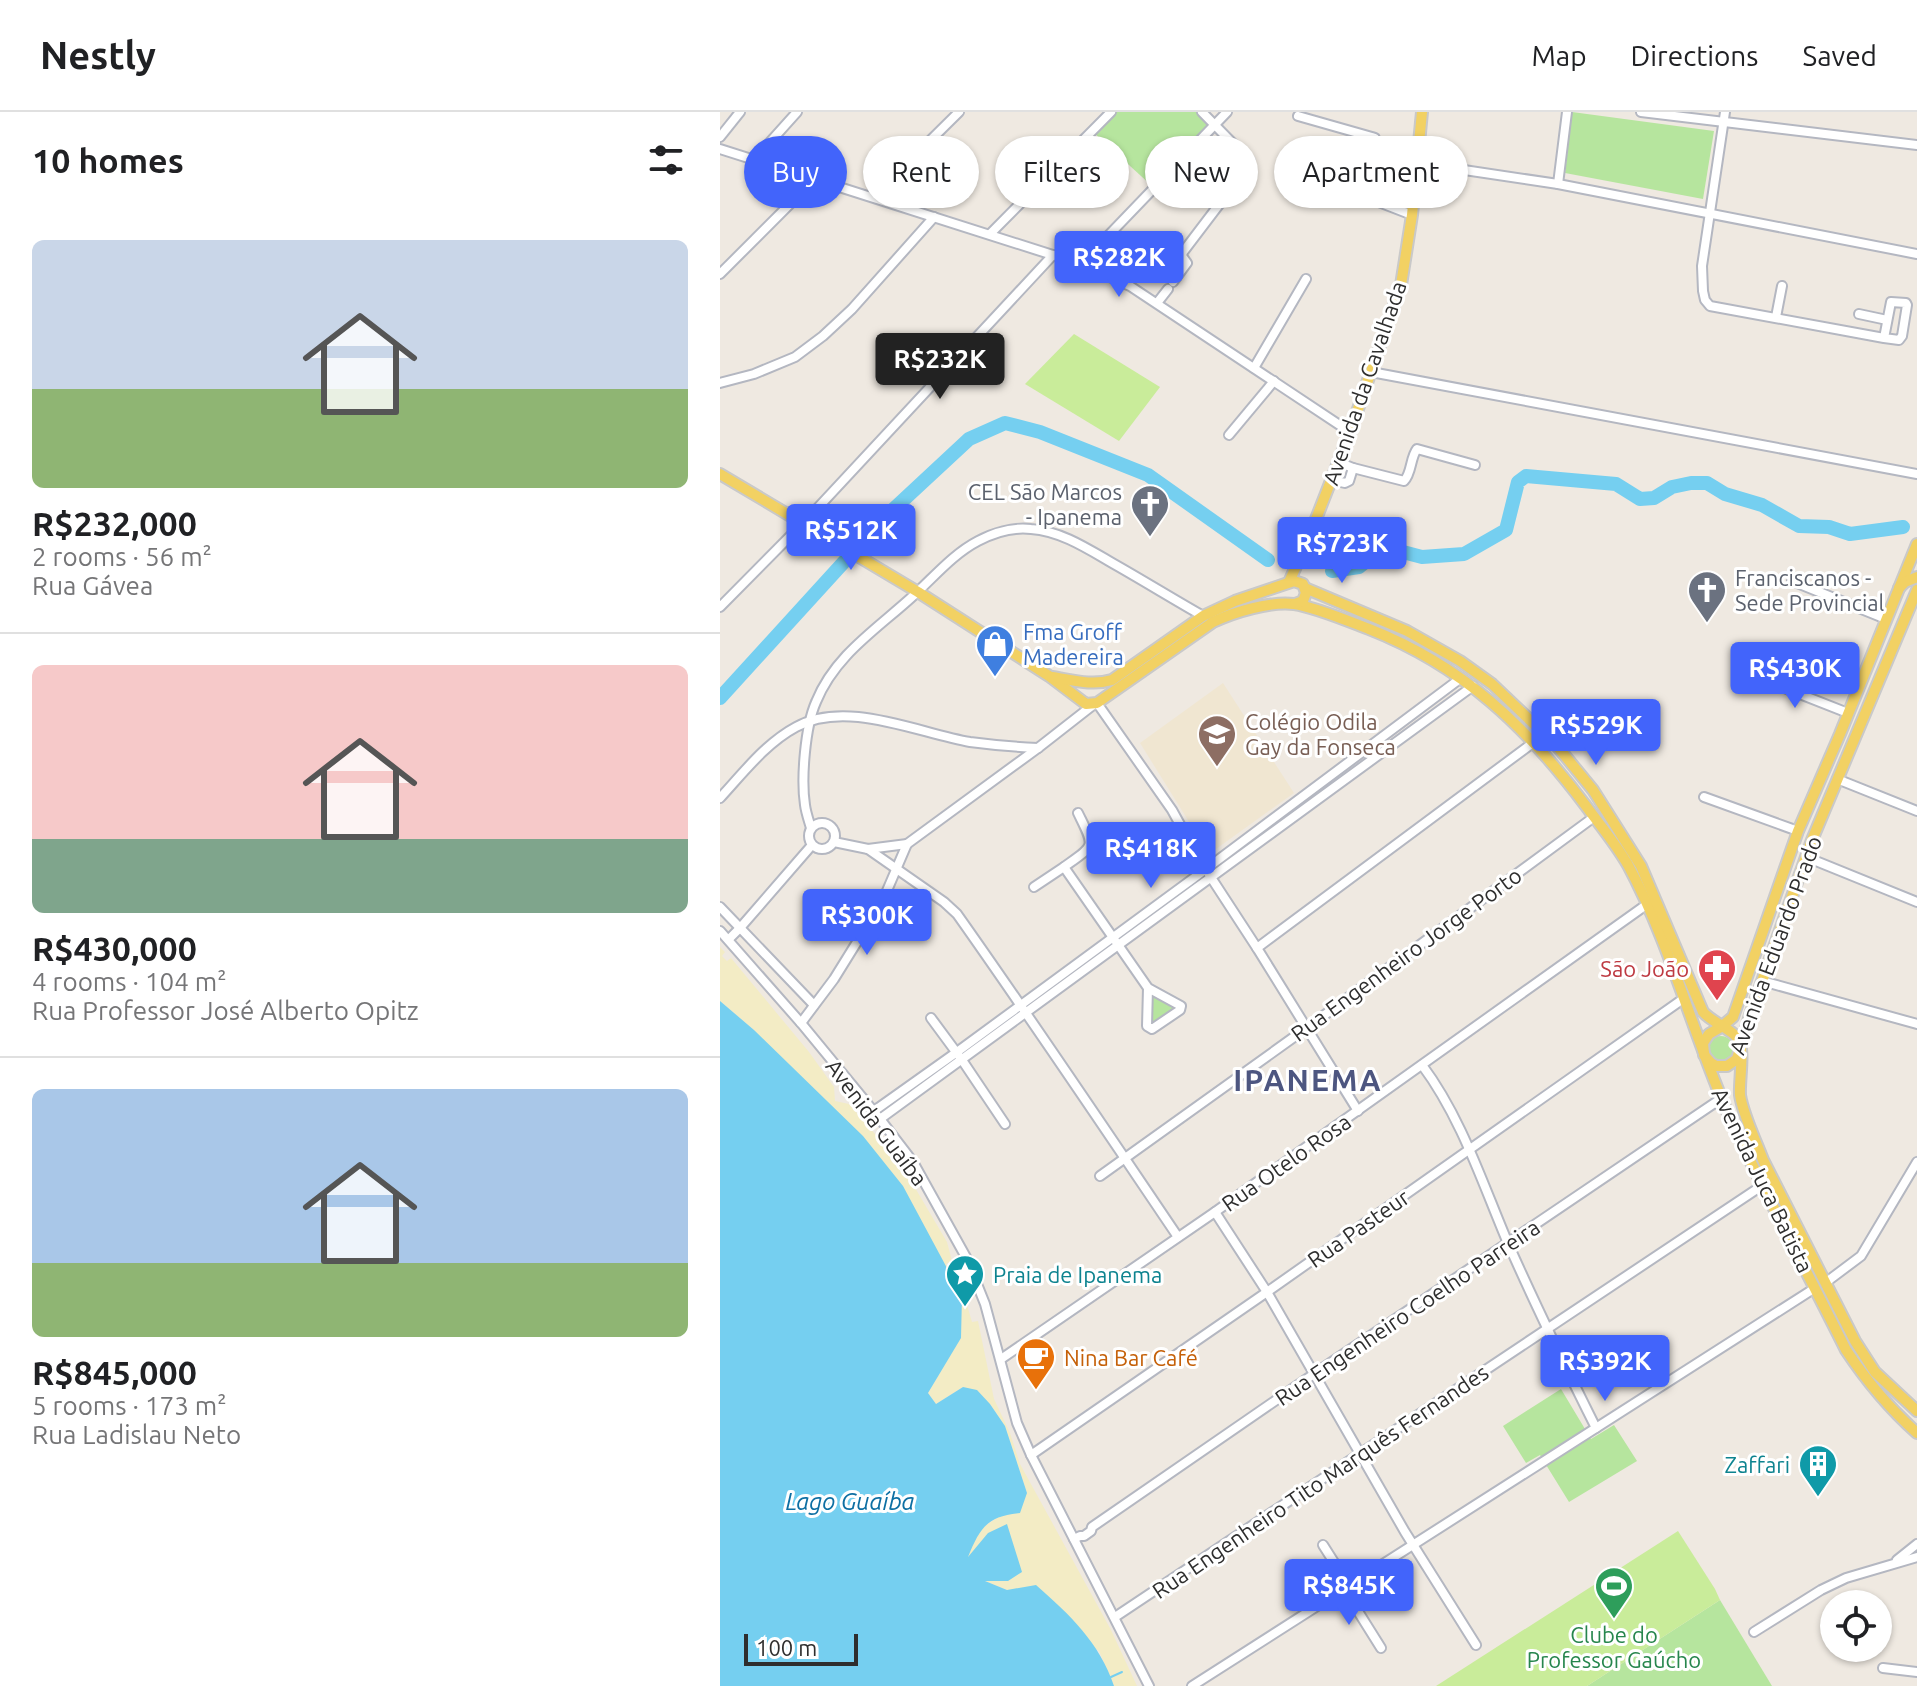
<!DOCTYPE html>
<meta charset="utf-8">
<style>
:root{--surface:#fff;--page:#f2f2f2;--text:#202124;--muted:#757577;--line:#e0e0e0;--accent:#4264fb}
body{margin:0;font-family:Ubuntu,sans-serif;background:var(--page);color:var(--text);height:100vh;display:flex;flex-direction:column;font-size:30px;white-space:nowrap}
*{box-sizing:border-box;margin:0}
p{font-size:26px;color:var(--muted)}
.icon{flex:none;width:44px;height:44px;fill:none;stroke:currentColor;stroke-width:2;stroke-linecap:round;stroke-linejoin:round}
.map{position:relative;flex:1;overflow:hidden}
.side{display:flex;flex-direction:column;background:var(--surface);width:720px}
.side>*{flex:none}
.guide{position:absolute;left:24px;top:24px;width:760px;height:72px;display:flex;gap:16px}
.tools{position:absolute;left:1100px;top:1478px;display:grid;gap:16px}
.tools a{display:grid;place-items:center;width:72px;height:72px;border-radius:50%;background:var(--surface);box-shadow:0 2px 6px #0004;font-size:40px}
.scale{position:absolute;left:24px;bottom:20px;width:114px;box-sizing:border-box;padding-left:8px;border:4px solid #2e2e2e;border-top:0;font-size:22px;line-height:28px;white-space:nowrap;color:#2e2e2e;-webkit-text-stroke:6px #fff;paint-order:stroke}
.price{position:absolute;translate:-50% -68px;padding:0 18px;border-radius:8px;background:var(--accent);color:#fff;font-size:26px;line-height:52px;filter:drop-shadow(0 2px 4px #0008)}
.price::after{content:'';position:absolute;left:50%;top:48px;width:24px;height:18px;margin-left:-12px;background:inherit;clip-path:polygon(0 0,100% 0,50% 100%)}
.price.active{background:#222;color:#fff}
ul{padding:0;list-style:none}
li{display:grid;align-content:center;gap:16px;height:424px;padding:0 32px}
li+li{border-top:2px solid var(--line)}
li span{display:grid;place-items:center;height:248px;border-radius:12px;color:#555}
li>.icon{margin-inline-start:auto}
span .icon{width:144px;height:144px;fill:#fffc;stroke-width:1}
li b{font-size:34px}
h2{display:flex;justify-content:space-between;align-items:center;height:96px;padding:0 32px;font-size:34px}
.chip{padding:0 28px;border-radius:36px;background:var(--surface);box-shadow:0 2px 6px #0004;font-size:28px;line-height:72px}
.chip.active{background:var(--accent);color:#fff}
header{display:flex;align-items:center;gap:48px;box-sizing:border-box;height:112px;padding:0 40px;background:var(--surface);border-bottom:2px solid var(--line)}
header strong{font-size:38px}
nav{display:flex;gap:44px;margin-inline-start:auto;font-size:28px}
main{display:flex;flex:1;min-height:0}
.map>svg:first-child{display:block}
</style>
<header>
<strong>Nestly</strong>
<nav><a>Map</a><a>Directions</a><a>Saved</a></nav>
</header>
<main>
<section class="side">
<h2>10 homes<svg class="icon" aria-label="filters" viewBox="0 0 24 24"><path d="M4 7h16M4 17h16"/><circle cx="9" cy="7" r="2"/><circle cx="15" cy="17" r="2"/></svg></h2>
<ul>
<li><span style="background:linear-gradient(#c9d6e8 60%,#8fb573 0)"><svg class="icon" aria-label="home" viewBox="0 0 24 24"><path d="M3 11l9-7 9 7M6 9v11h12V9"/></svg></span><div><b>R$232,000</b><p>2 rooms · 56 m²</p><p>Rua Gávea</p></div></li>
<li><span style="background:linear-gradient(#f6c9c9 70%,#7fa58c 0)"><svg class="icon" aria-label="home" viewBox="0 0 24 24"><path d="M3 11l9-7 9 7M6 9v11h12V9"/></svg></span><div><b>R$430,000</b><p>4 rooms · 104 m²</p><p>Rua Professor José Alberto Opitz</p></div></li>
<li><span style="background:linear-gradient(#a9c7e8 70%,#8fb573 0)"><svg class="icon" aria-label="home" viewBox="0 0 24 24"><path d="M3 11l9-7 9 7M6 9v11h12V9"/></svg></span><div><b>R$845,000</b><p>5 rooms · 173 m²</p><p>Rua Ladislau Neto</p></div></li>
</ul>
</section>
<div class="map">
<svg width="1197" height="1574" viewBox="0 0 1197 1574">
<rect width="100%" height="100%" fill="#efe9e1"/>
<polygon fill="#f0e6d1" points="503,571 574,681 489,742 420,631"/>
<g fill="#b6e59e">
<polygon points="395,0 478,0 492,13 433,75 373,20"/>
<polygon points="852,0 994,19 983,87 845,61"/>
<polygon points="432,882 455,895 432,911"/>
<circle cx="1001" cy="937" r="13"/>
<polygon points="841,1277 871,1327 894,1313 917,1349 849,1390 820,1343 806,1351 783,1314"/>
<polygon points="1000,1488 1052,1574 867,1574"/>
</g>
<polygon fill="#f3ecc5" points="0,835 5,840 2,844 7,849 11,846 89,940 114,975 115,989 129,992 181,1052 227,1130 232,1149 226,1152 229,1157 236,1155 252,1210 258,1209 274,1287 290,1321 300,1352 391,1518 417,1574 394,1574 379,1539 287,1478 262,1468 246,1448 260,1417 283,1402 307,1381 285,1314 270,1292 243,1275 216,1292 208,1281 240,1226 34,918 0,889"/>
<g fill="#c9ec9a">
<polygon points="354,222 440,275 399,329 305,272"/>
<polygon points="958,1419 995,1477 1000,1488 867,1574 716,1574"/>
</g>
<path fill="#75cff0" d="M0,889L34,918L143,1024L183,1074L242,1184L241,1226L208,1281L216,1292L243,1275L257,1278L270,1292L285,1314L307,1381L300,1401C267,1404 260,1416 248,1445L268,1421L287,1412L302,1460L288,1469H265L287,1478L316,1473C349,1502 380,1531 394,1574H0Z"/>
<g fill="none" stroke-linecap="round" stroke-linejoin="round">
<polyline stroke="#75cff0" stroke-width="2" points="391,1565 402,1560"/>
<g stroke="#75cff0" stroke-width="14">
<polyline points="612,459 639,455 664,435 702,445 744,442 786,418 798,370 806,364 896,372 920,387 934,386 952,375 971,371 987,371 1005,382 1042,393 1079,414 1109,415 1130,422 1183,415"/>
<polyline points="0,586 164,406 249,327 285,311 320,320 428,363 548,448"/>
</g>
<g stroke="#b4b7c1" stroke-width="12">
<g id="minor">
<polyline points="482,0 530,49"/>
<polyline points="921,0 1197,33"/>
<polyline points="1005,0 982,154 983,179 985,188 990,194 1164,226 1179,228 1182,224 1187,193 1186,191 1171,190 1164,226"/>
<path d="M578,4L652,25L655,26C659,41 670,44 684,49L838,72L1197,142"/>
<polyline points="0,25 20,0"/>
<polyline points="0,37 361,152 410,174 630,320"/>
<polyline points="34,48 77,0"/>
<polyline points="576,58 692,103"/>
<polyline points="838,72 847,0"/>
<polyline points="153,85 239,0"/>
<polyline points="270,122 391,0"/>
<polyline points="361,152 507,0"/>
<polyline points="0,162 94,68"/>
<polyline points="453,170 467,151 462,144 463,140 501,90"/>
<polyline points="437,191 448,177"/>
<polyline points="1139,202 1167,208"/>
<polyline points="1056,205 1062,174"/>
<polyline points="534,256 586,167"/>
<polyline points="651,260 1197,362"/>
<polyline points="0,271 34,262 75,245 103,224 132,197 214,105"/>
<polyline points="509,323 554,269"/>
<path d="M633,356L684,369C692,361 690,346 697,337L755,353"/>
<polyline points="611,368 625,371 629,369 633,356 618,350"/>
<polyline points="1072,469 1166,507"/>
<polyline points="0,495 92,402 333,143"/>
<polyline points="1034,564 1128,601"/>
<polyline points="377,591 452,698 479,747 537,836 638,999"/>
<polyline points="1117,667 1197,699"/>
<polyline points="984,685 1078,719"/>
<path d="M0,686C23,661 46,631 76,615C126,587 198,621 250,630C273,633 295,635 318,636"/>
<path d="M358,701C375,736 376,732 344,755L428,876L461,894L460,898L432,917L427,914L428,876"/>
<circle cx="102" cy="724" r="13"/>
<path d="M91,716C89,709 86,701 85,693C81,667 85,615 96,590C115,543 157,517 193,484C214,465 233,442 258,429C273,421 293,415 311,417C341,419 368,437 394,452C424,469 453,487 483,504"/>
<path d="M114,730L148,737L224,790L237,802C312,908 385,1017 458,1125"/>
<polyline points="148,737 187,732"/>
<polyline points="1086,745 1197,790"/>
<polyline points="314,775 344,755"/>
<polyline points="0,795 94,893"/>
<polyline points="0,819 81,911 160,1007 193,1050 247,1147 265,1192 297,1311 311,1343 429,1574"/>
<polyline points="9,827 20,816 92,733"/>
<polyline points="537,836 814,630"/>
<polyline points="1042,869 1197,912"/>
<polyline points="211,906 242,948 285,1012"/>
<polyline points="81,911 114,867 163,788 187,732 318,636 373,593"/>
<path d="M702,953C741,1005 762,1070 787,1129C815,1192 845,1254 876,1316"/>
<polyline points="154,999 237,940 486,757 741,566"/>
<polyline points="160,1007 753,574"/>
<polyline points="380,1064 595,910 874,705"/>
<polyline points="495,1100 547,1180 685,1420 756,1533"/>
<polyline points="1105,1171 1141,1144 1197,1050"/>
<polyline points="281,1247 495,1100 926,793"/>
<polyline points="311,1343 547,1180 963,887"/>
<polyline points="354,1427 360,1424 364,1424 371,1419 372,1415 594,1262 1002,986"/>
<polyline points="603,1433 629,1474"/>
<polyline points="1177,1448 1197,1432"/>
<polyline points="624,1477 661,1536"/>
<polyline points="395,1505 1043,1073"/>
<polyline points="1034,1520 1101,1478 1126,1466 1197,1445"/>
<polyline points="1163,1556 1197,1560"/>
<polyline points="472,1574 1095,1176"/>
</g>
</g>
<g stroke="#c9c9c9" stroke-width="14">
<g id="major">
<path d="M0,362L198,480L329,564L366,592L377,591L493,510C514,500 551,489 574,492C595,495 628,509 649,517C743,554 806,614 866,694C880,713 896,732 908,753C952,835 974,927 1012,1011C1048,1087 1088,1162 1126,1238C1146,1268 1170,1297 1197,1321"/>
<polyline points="1197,432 1120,622 1078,719 1013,905 1001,915 989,922 983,931 984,943 991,951 996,954 1007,954 1017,947 1030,903 1092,728 1197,478"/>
<polyline points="569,470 587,430 630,320 681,173 692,103 702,0"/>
<path d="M585,476L687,519L740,549L772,572L837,634L873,678L921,754L983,900C993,911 1013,918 1018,927C1025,939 1019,968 1020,983C1023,1003 1036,1029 1043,1048L1135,1229L1155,1260L1197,1299"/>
<polyline points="1179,476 1185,470 1197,465"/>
<path d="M332,565C352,568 372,574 392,568L483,504L515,489L574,469L583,472L586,481L583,489L575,492"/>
</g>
</g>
<use href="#minor" stroke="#fff" stroke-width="8"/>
<use href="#major" stroke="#f2d163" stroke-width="10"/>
</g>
<defs>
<g id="church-pin" transform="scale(2)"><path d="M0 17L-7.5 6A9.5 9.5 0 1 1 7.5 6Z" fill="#6b7280" stroke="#fff"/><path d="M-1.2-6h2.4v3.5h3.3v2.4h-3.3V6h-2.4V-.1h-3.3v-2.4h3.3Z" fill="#fff"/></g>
<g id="shop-pin" transform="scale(2)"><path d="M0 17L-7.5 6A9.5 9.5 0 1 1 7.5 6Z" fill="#3f7fe0" stroke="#fff"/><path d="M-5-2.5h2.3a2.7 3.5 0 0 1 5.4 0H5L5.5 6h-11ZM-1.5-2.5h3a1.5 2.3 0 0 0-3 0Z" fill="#fff"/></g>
<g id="school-pin" transform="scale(2)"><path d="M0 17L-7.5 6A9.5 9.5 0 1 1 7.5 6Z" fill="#8d6e63" stroke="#fff"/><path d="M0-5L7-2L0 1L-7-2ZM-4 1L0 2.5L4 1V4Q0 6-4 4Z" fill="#fff"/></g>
<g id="pharmacy-pin" transform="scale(2)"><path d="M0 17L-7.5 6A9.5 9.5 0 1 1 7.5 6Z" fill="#e0444e" stroke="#fff"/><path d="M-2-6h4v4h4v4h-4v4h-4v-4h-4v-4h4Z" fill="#fff"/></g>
<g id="sight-pin" transform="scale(2)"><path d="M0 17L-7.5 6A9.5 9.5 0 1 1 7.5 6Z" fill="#0f9aa8" stroke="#fff"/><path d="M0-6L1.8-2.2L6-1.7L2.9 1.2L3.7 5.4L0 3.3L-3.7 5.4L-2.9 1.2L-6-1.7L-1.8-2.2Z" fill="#fff"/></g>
<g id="cafe-pin" transform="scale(2)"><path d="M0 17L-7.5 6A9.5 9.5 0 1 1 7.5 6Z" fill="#e8710a" stroke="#fff"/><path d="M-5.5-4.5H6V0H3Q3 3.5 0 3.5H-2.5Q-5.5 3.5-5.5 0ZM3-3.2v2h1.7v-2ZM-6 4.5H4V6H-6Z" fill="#fff"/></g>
<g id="building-pin" transform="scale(2)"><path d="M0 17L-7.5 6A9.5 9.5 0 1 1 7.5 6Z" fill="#0f9aa8" stroke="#fff"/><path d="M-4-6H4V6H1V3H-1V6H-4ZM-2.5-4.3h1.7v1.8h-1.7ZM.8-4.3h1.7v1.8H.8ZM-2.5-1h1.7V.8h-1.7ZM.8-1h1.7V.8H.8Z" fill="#fff"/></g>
<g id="stadium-pin" transform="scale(2)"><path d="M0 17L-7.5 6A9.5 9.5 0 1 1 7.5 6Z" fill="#2e9e5b" stroke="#fff"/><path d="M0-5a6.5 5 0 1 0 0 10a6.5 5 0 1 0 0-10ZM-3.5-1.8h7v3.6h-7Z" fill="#fff"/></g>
</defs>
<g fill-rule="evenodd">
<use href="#church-pin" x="430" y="392"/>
<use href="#church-pin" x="987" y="478"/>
<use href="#shop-pin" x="275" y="532"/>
<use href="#school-pin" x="497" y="622"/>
<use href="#pharmacy-pin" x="997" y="856"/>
<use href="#sight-pin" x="245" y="1162"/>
<use href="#cafe-pin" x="316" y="1245"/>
<use href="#building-pin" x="1098" y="1352"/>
<use href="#stadium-pin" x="894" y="1474"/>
</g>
<g text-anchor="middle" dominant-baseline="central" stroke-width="6" stroke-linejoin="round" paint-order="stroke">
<g font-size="22" fill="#2e2e2e" stroke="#fff">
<text transform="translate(644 271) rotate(-71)">Avenida da Cavalhada</text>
<text transform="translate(1055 833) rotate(-70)">Avenida Eduardo Prado</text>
<text transform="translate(686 842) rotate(-36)">Rua Engenheiro Jorge Porto</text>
<text transform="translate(157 1010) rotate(53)">Avenida Guaíba</text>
<text transform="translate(566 1050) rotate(-35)">Rua Otelo Rosa</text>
<text transform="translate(1043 1068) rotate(64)">Avenida Juca Batista</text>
<text transform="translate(638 1116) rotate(-35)">Rua Pasteur</text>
<text transform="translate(687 1200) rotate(-34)">Rua Engenheiro Coelho Parreira</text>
<text transform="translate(600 1369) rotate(-34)">Rua Engenheiro Tito Marquês Fernandes</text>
</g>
<g font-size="22" fill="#5b616d" stroke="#fff" text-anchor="end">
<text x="402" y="379">CEL São Marcos<tspan x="402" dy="25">- Ipanema</tspan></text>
<text x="1015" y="465" text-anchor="start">Franciscanos -<tspan x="1015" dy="25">Sede Provincial</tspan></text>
</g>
<g font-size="22" fill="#366cbe" stroke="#fff" text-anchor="start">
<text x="303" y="519">Fma Groff<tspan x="303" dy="25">Madereira</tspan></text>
</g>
<g font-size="22" fill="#785e54" stroke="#fff" text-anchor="start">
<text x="525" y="609">Colégio Odila<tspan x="525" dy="25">Gay da Fonseca</tspan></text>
</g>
<g font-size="22" fill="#be3a42" stroke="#fff" text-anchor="end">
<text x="969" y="856">São João</text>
</g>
<g font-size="22" fill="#0d838f" stroke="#fff" text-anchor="start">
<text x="273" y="1162">Praia de Ipanema</text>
<text x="1070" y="1352" text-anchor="end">Zaffari</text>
</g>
<g font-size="22" fill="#c56008" stroke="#fff" text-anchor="start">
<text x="344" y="1245">Nina Bar Café</text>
</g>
<g font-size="22" fill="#27864d" stroke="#fff">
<text x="894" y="1522">Clube do<tspan x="894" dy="25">Professor Gaúcho</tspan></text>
</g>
<g font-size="24" font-style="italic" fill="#0d6fa3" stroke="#fff">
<text x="130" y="1389">Lago Guaíba</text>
</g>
<g font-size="30" font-weight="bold" letter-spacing="2" fill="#4d5680" stroke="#fff">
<text x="588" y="968">IPANEMA</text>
</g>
</g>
</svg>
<div class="tools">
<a><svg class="icon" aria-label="locate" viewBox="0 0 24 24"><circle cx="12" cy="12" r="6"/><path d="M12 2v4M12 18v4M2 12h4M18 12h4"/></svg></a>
</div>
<div class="scale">100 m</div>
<b class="price" style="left:399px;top:187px">R$282K</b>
<b class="price active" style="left:220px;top:289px">R$232K</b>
<b class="price" style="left:131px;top:460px">R$512K</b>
<b class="price" style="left:622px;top:473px">R$723K</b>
<b class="price" style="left:1075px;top:598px">R$430K</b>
<b class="price" style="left:876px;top:655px">R$529K</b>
<b class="price" style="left:431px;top:778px">R$418K</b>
<b class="price" style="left:147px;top:845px">R$300K</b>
<b class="price" style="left:885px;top:1291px">R$392K</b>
<b class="price" style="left:629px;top:1515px">R$845K</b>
<div class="guide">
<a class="chip active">Buy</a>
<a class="chip">Rent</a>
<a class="chip">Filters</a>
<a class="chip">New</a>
<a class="chip">Apartment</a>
</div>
</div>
</main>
